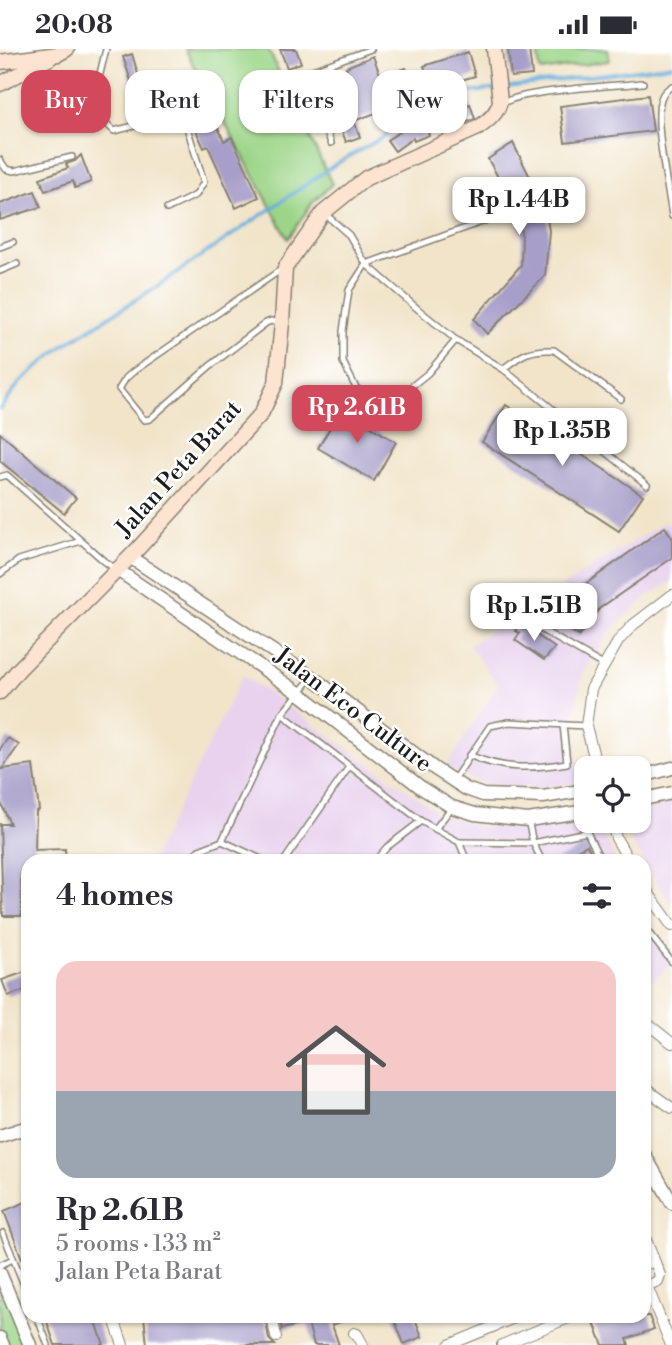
<!DOCTYPE html>
<meta charset="utf-8">
<style>
:root{--surface:#fff;--page:#f2f2f3;--text:#2b2b33;--muted:#7c7c81;--line:#e1e1e2;--accent:#d1495b}
body{margin:0;font-family:"Libre Bodoni",serif;background:var(--page);color:var(--text);height:100vh;display:flex;flex-direction:column;font-size:26px;white-space:nowrap}
*{box-sizing:border-box;margin:0}
p{font-size:23px;color:var(--muted)}
.icon{flex:none;width:38px;height:38px;fill:none;stroke:currentColor;stroke-width:2;stroke-linecap:round;stroke-linejoin:round}
.map{position:relative;flex:1;overflow:hidden}
.side{position:absolute;left:21px;top:805px;width:630px;height:469px;display:flex;flex-direction:column;background:var(--surface);border-radius:21px;box-shadow:0 2px 5px #0004}
.side>*{flex:none}
.hud{position:absolute;left:21px;top:21px;width:630px;height:63px;display:flex;gap:14px}
.buttons{position:absolute;left:574px;top:707px;display:grid;gap:14px}
.buttons a{display:grid;place-items:center;width:77px;height:77px;border-radius:14px;background:var(--surface);box-shadow:0 2px 5px #0004;font-size:35px}
.price{position:absolute;translate:-50% -60px;padding:0 16px;border-radius:14px;background:#fff;color:#222;font-size:23px;line-height:46px;filter:drop-shadow(0 2px 4px #0008)}
.price::after{content:'';position:absolute;left:50%;top:42px;width:21px;height:16px;margin-left:-10px;background:inherit;clip-path:polygon(0 0,100% 0,50% 100%)}
.price.current{background:var(--accent);color:#fff}
ul{padding:0;list-style:none}
li{display:grid;align-content:center;gap:14px;height:371px;padding:0 35px}
li+li{border-top:2px solid var(--line)}
li span{display:grid;place-items:center;height:217px;border-radius:21px;color:#555}
li>.icon{margin-inline-start:auto}
span .icon{width:126px;height:126px;fill:#fffc;stroke-width:1}
li b{font-size:30px}
h2{display:flex;justify-content:space-between;align-items:center;height:84px;padding:0 35px;font-size:30px}
.pill{padding:0 24px;border-radius:21px;background:var(--surface);box-shadow:0 2px 5px #0004;font-size:24px;line-height:63px}
.pill.current{background:var(--accent);color:#fff}
.status{display:flex;justify-content:space-between;align-items:center;height:49px;padding:0 35px;background:var(--surface);direction:ltr}
.status svg{height:19px;fill:currentColor}
.map>svg:first-child{display:block}
</style>
<div class="status"><b>20:08</b><svg viewBox="0 0 49 12"><path d="M0 12V9h3v3zM5 12V6h3v6zM10 12V3h3v9zM15 12V0h3v12zM26 1h20v11H26zM47 4h2v5h-2z"/></svg></div>
<div class="map">
<svg width="672" height="1296" viewBox="0 0 672 1296">
<rect width="100%" height="100%" fill="#fff"/>
<filter id="ink" filterUnits="userSpaceOnUse"><feTurbulence type="fractalNoise" baseFrequency=".0143" numOctaves="2"/><feDisplacementMap in="SourceGraphic" scale="14" xChannelSelector="R" yChannelSelector="G"/><feConvolveMatrix kernelMatrix="1 2 1 2 8 2 1 2 1" color-interpolation-filters="sRGB"/></filter>
<filter id="wash" filterUnits="userSpaceOnUse"><feTurbulence type="fractalNoise" baseFrequency=".00686" numOctaves="4" result="noise"/><feDisplacementMap in="SourceGraphic" scale="28" xChannelSelector="R" yChannelSelector="G"/><feGaussianBlur stdDeviation="1.57" result="paint"/><feColorMatrix in="noise" values="0 0 0 0 0 0 0 0 0 0 0 0 0 0 0 0 0 1.4 0 .05"/><feComposite in="paint" operator="in"/></filter>
<g filter="url(#wash)">
<rect width="100%" height="100%" fill="#f1e4c9"/>
<g fill="#e8d2ee">
<polygon points="665,473 672,476 672,532 648,547 611,581 584,621 573,667 578,726 574,735 530,739 480,734 446,718 498,636 469,596"/>
<polygon points="243,626 438,763 479,778 528,779 586,770 593,772 599,775 616,812 151,812"/>
<polygon points="672,753 672,856 623,780 620,772 639,772 639,760"/>
<polygon points="644,866 672,908 672,915 648,935 644,931"/>
</g>
<g fill="#9cd588" stroke="#5c7852" stroke-width="2">
<polygon points="185,0 268,0 332,135 312,154 288,190"/>
<polygon points="537,0 608,0 609,12 540,22"/>
<polygon points="0,1223 30,1296 3,1296 0,1289"/>
</g>
<g fill="none" stroke-linecap="round" stroke-linejoin="round">
<g stroke="#62acda" stroke-width="3.5">
<polyline points="502,39 672,16"/>
<polyline points="0,360 21,332 63,297 156,238 336,115 387,86 437,51 459,45 495,40"/>
</g>
</g>
<g id="blocks">
<g fill="#a79fc9">
<polygon points="280,0 296,0 301,14 287,19"/>
<polygon points="508,0 529,0 532,26 511,28"/>
<polygon points="468,3 475,27 454,33 462,57 470,55 475,70 462,75 458,64 452,66 443,37 431,40 424,17"/>
<polygon points="132,5 141,35 133,38 123,8"/>
<polygon points="373,7 381,28 406,19 413,38 388,47 392,58 354,72 360,88 346,93 327,42 325,43 322,34 348,24 346,18"/>
<polygon points="196,30 224,92 232,88 259,148 236,159 208,97 204,99 176,38"/>
<polygon points="648,46 653,82 565,93 560,57"/>
<polygon points="406,63 413,81 426,76 429,86 414,92 413,89 395,102 387,91 401,82 396,67"/>
<polygon points="513,94 545,158 549,182 545,227 487,285 474,270 521,216 522,187 514,157 488,110"/>
<polygon points="81,106 91,133 75,139 73,132 45,142 40,129 68,119 66,115 75,112"/>
<polygon points="35,142 41,158 0,171 0,155"/>
<polygon points="506,356 643,446 619,482 482,393"/>
<polygon points="341,360 396,393 374,432 318,399"/>
<polygon points="0,384 76,449 64,464 0,412"/>
<polygon points="665,478 672,488 672,509 600,559 579,587 555,570 573,544"/>
<polygon points="521,575 555,599 544,611 515,591 520,584 516,582"/>
<polygon points="8,689 19,696 2,720 33,716 39,761 36,762 35,801 65,800 66,812 28,812 28,824 21,824 22,867 3,867 0,775 10,775 0,752 0,700"/>
<polygon points="587,796 595,812 555,812"/>
<polygon points="28,922 28,940 8,947 2,931"/>
<polygon points="28,1152 28,1223 27,1223 4,1162"/>
<polygon points="45,1267 94,1267 104,1296 55,1296"/>
<polygon points="144,1267 265,1267 269,1290 275,1296 147,1296"/>
<polygon points="280,1267 354,1267 354,1268 332,1276 339,1296 314,1296 308,1274 282,1280"/>
<polygon points="393,1267 414,1267 422,1288 404,1295"/>
<polygon points="591,1267 649,1267 654,1280 627,1290 629,1296 603,1296"/>
</g>
</g>
</g>
<g filter="url(#ink)">
<use href="#blocks" fill-opacity="0" stroke="#868072" stroke-width="2"/>
<g fill="none" stroke-linecap="round" stroke-linejoin="round">
<g stroke="#868072" stroke-width="8">
<g id="service">
<polyline points="106,0 97,37 106,74 114,82 177,66 185,72 204,133 196,146 167,160"/>
<path d="M672,37C665,41 661,46 660,54C655,80 668,138 672,167"/>
<path d="M502,55C519,41 615,37 643,34"/>
<polyline points="331,94 306,28 307,23 371,0"/>
<polyline points="0,111 6,120 14,122 72,108"/>
<polyline points="325,165 349,186 366,215 419,261 456,291 503,320 647,436"/>
<polyline points="0,198 13,193"/>
<polyline points="0,222 17,215"/>
<polyline points="279,274 271,272 266,274 210,317 150,370 144,371 119,340 126,329 134,322 282,220"/>
<polyline points="456,291 428,324 391,354 376,351 356,339 343,313 343,282 349,241 366,215 493,169"/>
<path d="M503,320C522,305 529,300 554,301L621,350"/>
<polyline points="0,428 7,426 104,512 115,520"/>
<polyline points="0,525 19,511 81,492"/>
<polyline points="535,577 603,616"/>
<polyline points="282,665 421,772 459,793 467,812"/>
<path d="M469,706C502,721 532,720 567,714L563,676"/>
<polyline points="453,732 490,677 509,673 586,677"/>
<polyline points="528,771 533,794 542,812"/>
<polyline points="435,780 452,758"/>
<polyline points="222,792 265,812"/>
<polyline points="459,793 533,794 587,783 601,812"/>
<polyline points="187,812 199,801 222,792 282,665 312,628"/>
<polyline points="284,812 349,718"/>
<polyline points="375,812 387,798 421,772"/>
<polyline points="644,878 672,913"/>
<polyline points="3,1184 28,1246"/>
<polyline points="0,1216 13,1210"/>
<polyline points="37,1267 48,1296"/>
</g>
</g>
<g stroke="#868072" stroke-width="12">
<g id="minor">
<polyline points="597,719 586,677 591,640 619,591 633,576 672,546"/>
<polyline points="611,772 616,789 629,812"/>
<polyline points="644,838 672,877"/>
<polyline points="644,972 672,994"/>
<polyline points="644,1039 672,1059"/>
<polyline points="644,1186 660,1226 658,1232 644,1238"/>
<polyline points="644,1216 654,1212"/>
<polyline points="647,1237 671,1296"/>
<polyline points="113,1267 123,1296"/>
<polyline points="272,1267 276,1288"/>
<polyline points="354,1284 357,1285 363,1296"/>
<polyline points="449,1296 519,1267"/>
<polyline points="502,1296 573,1267"/>
</g>
</g>
<g stroke="#868072" stroke-width="15">
<g id="tertiary">
<polyline points="134,504 136,512 312,628 435,720 466,740 483,746 543,748 586,741"/>
<polyline points="116,520 299,644 423,740 452,758 475,765 528,771 586,762"/>
<polyline points="639,728 672,719"/>
<polyline points="639,751 672,744"/>
<polyline points="0,1087 28,1078"/>
<polyline points="644,1105 672,1154"/>
<polyline points="0,1224 30,1296"/>
<polyline points="0,1289 3,1296"/>
</g>
</g>
<g stroke="#868072" stroke-width="17">
<g id="secondary">
<polyline points="0,13 58,5 67,0"/>
<polyline points="0,35 50,9"/>
<path d="M0,643L19,620L134,504L261,365L276,334L282,274L285,219L323,164L366,129L478,79C488,72 498,64 500,52L494,0"/>
</g>
</g>
<use href="#service" stroke="#fff" stroke-width="5"/>
<use href="#minor" stroke="#fff" stroke-width="10"/>
<use href="#tertiary" stroke="#fff" stroke-width="12"/>
<use href="#secondary" stroke="#fde4d0" stroke-width="14"/>
</g>
</g>
<g text-anchor="middle" dominant-baseline="central" stroke-width="5" stroke-linejoin="round" paint-order="stroke">
<g font-size="24" fill="#1c1c1c" stroke="#fff">
<text transform="translate(179 420) rotate(-48)">Jalan Peta Barat</text>
<text transform="translate(353 661) rotate(37)">Jalan Eco Culture</text>
</g>
</g>
</svg>
<div class="buttons">
<a><svg class="icon" aria-label="locate" viewBox="0 0 24 24"><circle cx="12" cy="12" r="6"/><path d="M12 2v4M12 18v4M2 12h4M18 12h4"/></svg></a>
</div>
<b class="price" style="left:519px;top:188px">Rp 1.44B</b>
<b class="price current" style="left:357px;top:396px">Rp 2.61B</b>
<b class="price" style="left:562px;top:419px">Rp 1.35B</b>
<b class="price" style="left:534px;top:594px">Rp 1.51B</b>
<div class="hud">
<a class="pill current">Buy</a>
<a class="pill">Rent</a>
<a class="pill">Filters</a>
<a class="pill">New</a>
</div>
<section class="side">
<h2>4 homes<svg class="icon" aria-label="filters" viewBox="0 0 24 24"><path d="M4 7h16M4 17h16"/><circle cx="9" cy="7" r="2"/><circle cx="15" cy="17" r="2"/></svg></h2>
<ul>
<li><span style="background:linear-gradient(#f6c9c9 60%,#9aa5b1 0)"><svg class="icon" aria-label="home" viewBox="0 0 24 24"><path d="M3 11l9-7 9 7M6 9v11h12V9"/></svg></span><div><b>Rp 2.61B</b><p>5 rooms · 133 m²</p><p>Jalan Peta Barat</p></div></li>
</ul>
</section>
</div>
